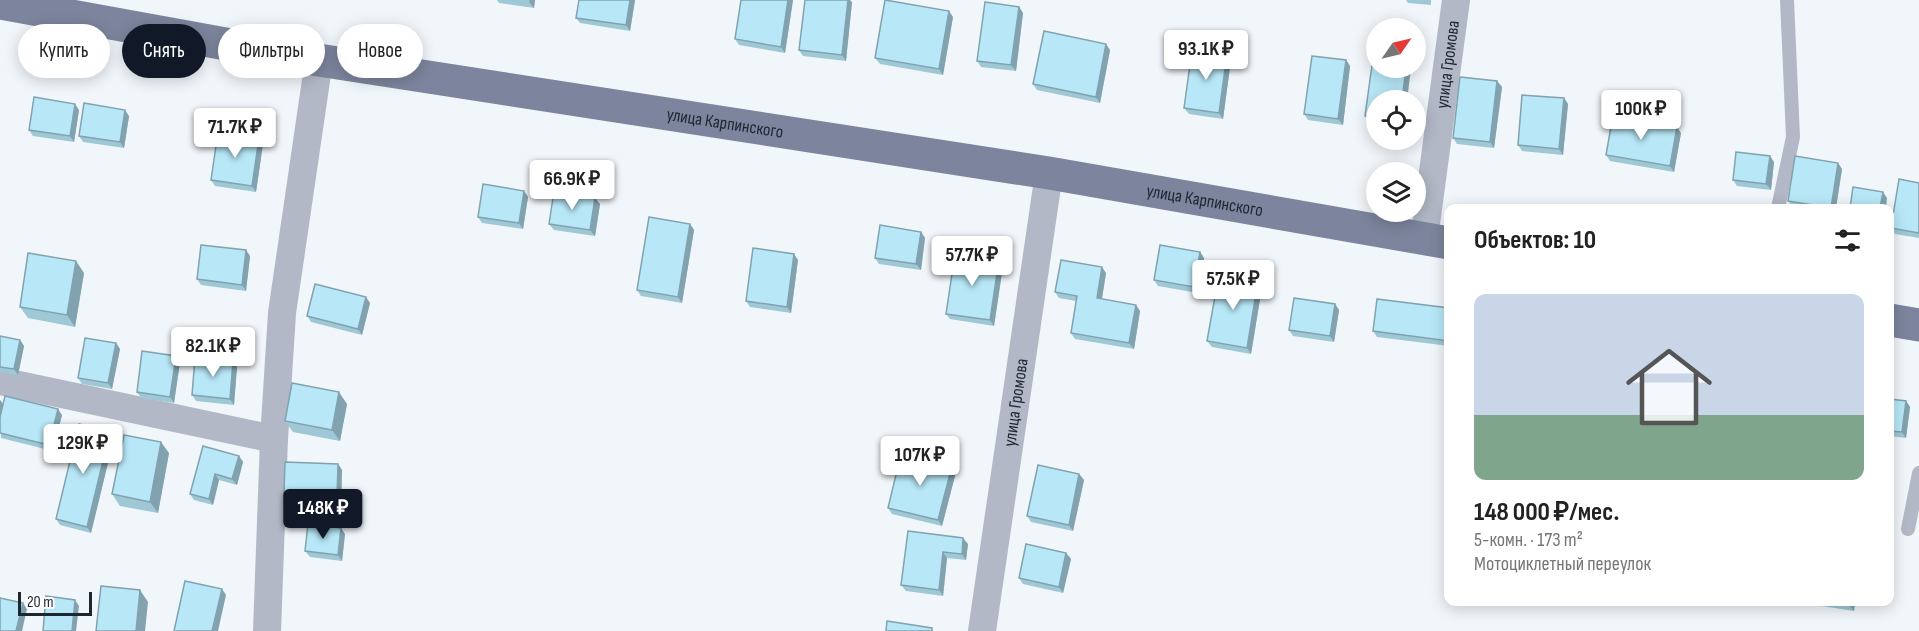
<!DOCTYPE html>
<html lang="ru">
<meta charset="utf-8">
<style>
:root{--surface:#fff;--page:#f2f2f2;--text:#222;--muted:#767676;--line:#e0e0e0;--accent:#111827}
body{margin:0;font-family:"Sofia Sans Condensed",sans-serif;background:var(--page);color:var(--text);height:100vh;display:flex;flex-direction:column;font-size:22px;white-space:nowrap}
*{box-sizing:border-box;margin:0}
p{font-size:20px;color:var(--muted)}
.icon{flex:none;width:33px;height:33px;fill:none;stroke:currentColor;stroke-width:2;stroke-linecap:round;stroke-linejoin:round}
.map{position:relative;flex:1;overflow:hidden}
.details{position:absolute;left:1444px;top:204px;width:450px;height:402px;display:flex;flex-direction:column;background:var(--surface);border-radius:12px;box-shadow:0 3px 15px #0003}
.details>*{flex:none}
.hud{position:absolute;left:18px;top:24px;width:570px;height:54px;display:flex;gap:12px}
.needle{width:39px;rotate:56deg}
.fabs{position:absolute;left:1366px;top:18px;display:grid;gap:12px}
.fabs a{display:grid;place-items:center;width:60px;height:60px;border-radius:50%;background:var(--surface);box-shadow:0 3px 15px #0003;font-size:30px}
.scale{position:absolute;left:18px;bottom:15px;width:74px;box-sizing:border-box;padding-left:6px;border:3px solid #1d2730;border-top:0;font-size:16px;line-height:21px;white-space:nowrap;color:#1d2730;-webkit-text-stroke:4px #fff;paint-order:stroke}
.price{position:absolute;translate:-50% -51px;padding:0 14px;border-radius:6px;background:#fff;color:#222;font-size:20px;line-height:39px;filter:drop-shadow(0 2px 3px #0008)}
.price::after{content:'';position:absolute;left:50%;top:36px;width:18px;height:14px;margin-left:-9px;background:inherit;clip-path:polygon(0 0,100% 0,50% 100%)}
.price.selected{background:var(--accent);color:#fff}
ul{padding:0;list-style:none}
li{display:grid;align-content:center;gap:12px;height:318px;padding:0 30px}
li+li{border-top:2px solid var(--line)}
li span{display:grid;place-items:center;height:186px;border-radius:12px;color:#555}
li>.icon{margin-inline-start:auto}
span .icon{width:108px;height:108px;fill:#fffc;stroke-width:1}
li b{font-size:26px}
h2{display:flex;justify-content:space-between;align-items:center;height:72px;padding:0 30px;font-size:26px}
.pill{padding:0 21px;border-radius:27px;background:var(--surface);box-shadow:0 3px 15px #0003;font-size:21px;line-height:54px}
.pill.selected{background:var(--accent);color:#fff}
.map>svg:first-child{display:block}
</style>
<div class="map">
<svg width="1919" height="631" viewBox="0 0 1919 631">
<rect width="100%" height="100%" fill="#f1f6fb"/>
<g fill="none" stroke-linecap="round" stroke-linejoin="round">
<g stroke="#b3b8c6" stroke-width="14">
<polyline points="1778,208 1793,137 1787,0"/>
<polyline points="1908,529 1919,473"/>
</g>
<g stroke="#b3b8c6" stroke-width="28">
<path id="s1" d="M1424,239L1456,0"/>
<polyline points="0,381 274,439"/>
<polyline points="267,631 274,439 282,313 319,60"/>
<path id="s2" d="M982,631L1049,173"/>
</g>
<g stroke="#7c859d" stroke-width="33">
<path id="s3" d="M0,3L286,55L1049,173L1449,243"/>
<polyline points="1890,320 1919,325"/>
</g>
</g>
<g fill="#9ec8d5">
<polygon points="497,0 535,0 534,8 499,3"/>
<polygon points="579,0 635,0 630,31 580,23 576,18"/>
<polygon points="741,0 793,0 785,53 739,45 735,39"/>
<polygon points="1406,0 1431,0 1431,5 1408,3"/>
<polygon points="852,2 846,61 803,56 799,50"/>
<polygon points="1019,7 1023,13 1016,71 981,67 977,61"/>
<polygon points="953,17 943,75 880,64 875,58"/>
<polygon points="1110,50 1100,103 1037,90 1033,84"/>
<polygon points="1227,54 1231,60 1223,119 1189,114 1184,108"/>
<polygon points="1346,60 1350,66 1343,125 1308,120 1304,114"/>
<polygon points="1377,68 1410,68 1411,69 1377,100 1377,123 1369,122 1365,116"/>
<polygon points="1497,81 1502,87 1494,148 1457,144 1453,138"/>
<polygon points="1564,98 1568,104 1563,155 1522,151 1518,145"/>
<polygon points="79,110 74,142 33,136 29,130"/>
<polygon points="129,116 124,148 83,142 79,136"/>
<polygon points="1681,133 1674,172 1610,161 1606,155"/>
<polygon points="259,138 263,144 256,192 215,186 211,180"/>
<polygon points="1774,162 1771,190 1737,186 1733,180"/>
<polygon points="1838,163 1842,169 1836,208 1802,208 1793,207 1788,201"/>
<polygon points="1919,183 1919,238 1895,234 1891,228"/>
<polygon points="524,191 528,197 523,229 482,223 478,217"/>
<polygon points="595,198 600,204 595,236 554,230 549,224"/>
<polygon points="690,224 694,230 682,303 641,296 637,290"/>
<polygon points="921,232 925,238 921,270 879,264 875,258"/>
<polygon points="1200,252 1204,258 1198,293 1158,286 1154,280"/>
<polygon points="250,256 246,291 201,285 197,279"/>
<polygon points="798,260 791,313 750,307 746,301"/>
<polygon points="1003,266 994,326 950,319 946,314"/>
<polygon points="84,273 75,327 28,318 20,307"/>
<polygon points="1106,273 1102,299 1140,311 1134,349 1075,339 1071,333 1076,301 1059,298 1055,292"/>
<polygon points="1262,287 1251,354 1212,347 1207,341"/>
<polygon points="370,303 362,335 311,322 307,316"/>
<polygon points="1335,304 1339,310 1334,342 1293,336 1289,330"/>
<polygon points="1449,308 1449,346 1377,337 1373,331"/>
<polygon points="0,336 20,340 24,346 18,375 0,372"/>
<polygon points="116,343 120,349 112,389 82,384 78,378"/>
<polygon points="176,356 180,362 174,403 141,398 137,392"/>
<polygon points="233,361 237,367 234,405 196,401 192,395"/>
<polygon points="1890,399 1906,401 1910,407 1906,438 1890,436"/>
<polygon points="0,400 3,405 62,415 53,451 1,438"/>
<polygon points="347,404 340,441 293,432 285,421"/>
<polygon points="110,432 114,438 91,533 60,525 56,519"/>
<polygon points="169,453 158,513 120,506 112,494"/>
<polygon points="239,456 243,462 237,485 219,480 213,505 194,500 190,494"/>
<polygon points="338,464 342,470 341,503 288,500 284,494"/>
<polygon points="956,472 942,526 892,514 888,508"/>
<polygon points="1079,474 1084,480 1073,531 1031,522 1027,516"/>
<polygon points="908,531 968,544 966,560 947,558 943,596 906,591 901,585"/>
<polygon points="345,534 342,561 310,557 305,551"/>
<polygon points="1066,553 1071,559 1063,593 1023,584 1019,578"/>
<polygon points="1802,602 1855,602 1854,611 1803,603"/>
</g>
<g fill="#81a2ae">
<polygon points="530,0 535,0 534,8 529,2"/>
<polygon points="630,0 635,0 630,31 626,25"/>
<polygon points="788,0 793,0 785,53 781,47"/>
<polygon points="848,0 850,0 852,2 846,61 842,55"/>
<polygon points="1019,7 1023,13 1016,71 1011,65"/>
<polygon points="949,11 953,17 943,75 939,69"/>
<polygon points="1106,44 1110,50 1100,103 1096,97"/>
<polygon points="1227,54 1231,60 1223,119 1219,113"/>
<polygon points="1346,60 1350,66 1343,125 1338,119"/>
<polygon points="1406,68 1410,68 1411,69 1407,100 1402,100"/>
<polygon points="1497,81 1502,87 1494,148 1490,142"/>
<polygon points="1564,98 1568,104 1563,155 1559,149"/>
<polygon points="75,104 79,110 74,142 70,136"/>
<polygon points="125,110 129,116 124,148 120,142"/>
<polygon points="1677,127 1681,133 1674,172 1670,166"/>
<polygon points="259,138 263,144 256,192 252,186"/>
<polygon points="1770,156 1774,162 1771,190 1766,184"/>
<polygon points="1838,163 1842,169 1836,208 1831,208"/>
<polygon points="524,191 528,197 523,229 519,223"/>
<polygon points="1883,192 1887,198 1886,208 1880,208"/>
<polygon points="595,198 600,204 595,236 590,230"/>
<polygon points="690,224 694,230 682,303 678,297"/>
<polygon points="921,232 925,238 921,270 916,264"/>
<polygon points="246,250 250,256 246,291 242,285"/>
<polygon points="1200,252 1204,258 1198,293 1194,287"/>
<polygon points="794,254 798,260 791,313 787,307"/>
<polygon points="999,260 1003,266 994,326 990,320"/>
<polygon points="76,261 84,273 75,327 67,315"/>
<polygon points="1102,267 1106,273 1101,304 1097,298"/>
<polygon points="1258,281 1262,287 1251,354 1247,348"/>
<polygon points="366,297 370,303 362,335 358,329"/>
<polygon points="1335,304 1339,310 1334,342 1330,336"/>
<polygon points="1136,305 1140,311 1134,349 1129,343"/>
<polygon points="20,340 24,346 18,375 14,369"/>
<polygon points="116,343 120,349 112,389 108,383"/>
<polygon points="176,356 180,362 174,403 170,397"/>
<polygon points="233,361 237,367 234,405 230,399"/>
<polygon points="339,392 347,404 340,441 332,430"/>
<polygon points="0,400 4,405 0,421"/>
<polygon points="1906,401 1910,407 1906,438 1902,432"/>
<polygon points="58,409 62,415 53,451 49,445"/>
<polygon points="110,432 114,438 91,533 87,527"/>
<polygon points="161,442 169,453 158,513 150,502"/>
<polygon points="239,456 243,462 237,485 232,479"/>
<polygon points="338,464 342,470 341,503 337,497"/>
<polygon points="952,466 956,472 942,526 938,520"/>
<polygon points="215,474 219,480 213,505 209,499"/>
<polygon points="1079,474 1084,480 1073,531 1069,525"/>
<polygon points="341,528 345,534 342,561 338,555"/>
<polygon points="963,538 968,544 966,560 962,554"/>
<polygon points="943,552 947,558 943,596 939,590"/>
<polygon points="1066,553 1071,559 1063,593 1059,587"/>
<polygon points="222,589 226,595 218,631 212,631"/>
<polygon points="140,590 148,602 145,631 136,631"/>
<polygon points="75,600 79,606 76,631 72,631"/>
<polygon points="1850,602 1855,602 1854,611 1849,605"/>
<polygon points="23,603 27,609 22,631 16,631"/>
</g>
<g fill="#b8e8f8" stroke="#81a2ae" stroke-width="1.5">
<polygon points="579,0 630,0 626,25 576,18"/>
<polygon points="741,0 788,0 781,47 735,39"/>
<polygon points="805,0 848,0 842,55 799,50"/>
<polygon points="885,0 949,11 939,69 875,58"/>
<polygon points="985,2 1019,7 1011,65 977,61"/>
<polygon points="1044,31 1106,44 1096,97 1033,84"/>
<polygon points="1192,50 1227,54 1219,113 1184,108"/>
<polygon points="1312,56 1346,60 1338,119 1304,114"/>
<polygon points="1373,58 1377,58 1377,68 1406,68 1402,100 1377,100 1377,118 1365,116"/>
<polygon points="1460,77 1497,81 1490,142 1453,138"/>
<polygon points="1522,95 1564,98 1559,149 1518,145"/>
<polygon points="34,97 75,104 70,136 29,130"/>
<polygon points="84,103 125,110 120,142 79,136"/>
<polygon points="1613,115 1677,127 1670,166 1606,155"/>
<polygon points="218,132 259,138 252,186 211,180"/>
<polygon points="1736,152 1770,156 1766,184 1733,180"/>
<polygon points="1795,156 1838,163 1831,208 1788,201"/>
<polygon points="1899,179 1919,183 1919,233 1891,228"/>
<polygon points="483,184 524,191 519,223 478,217"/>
<polygon points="1853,187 1883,192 1880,208 1850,208"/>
<polygon points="554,191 595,198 590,230 549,224"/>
<polygon points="649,217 690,224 678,297 637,290"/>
<polygon points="880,225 921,232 916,264 875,258"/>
<polygon points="201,245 246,250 242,285 197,279"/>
<polygon points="1160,245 1200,252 1194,287 1154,280"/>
<polygon points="753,248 794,254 787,307 746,301"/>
<polygon points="28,253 76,261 67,315 20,307"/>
<polygon points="955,254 999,260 990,320 946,314"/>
<polygon points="1061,260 1102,267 1097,298 1136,305 1129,343 1071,333 1077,296 1055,292"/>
<polygon points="1219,274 1258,281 1247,348 1207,341"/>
<polygon points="315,284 366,297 358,329 307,316"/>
<polygon points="1294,298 1335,304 1330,336 1289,330"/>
<polygon points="1377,299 1449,308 1449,341 1373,331"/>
<polygon points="0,336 20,340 14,369 0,367"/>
<polygon points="85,338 116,343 108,383 78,378"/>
<polygon points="142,351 176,356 170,397 137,392"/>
<polygon points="195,358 233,361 230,399 192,395"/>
<polygon points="292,383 339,392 332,430 285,421"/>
<polygon points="5,396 58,409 49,445 0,433 0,417"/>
<polygon points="1890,399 1906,401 1902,432 1890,431"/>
<polygon points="79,424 110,432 87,527 56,519"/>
<polygon points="124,435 161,442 150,502 112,494"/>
<polygon points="203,446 239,456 232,479 215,474 209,499 190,494"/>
<polygon points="901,454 952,466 938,520 888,508"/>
<polygon points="285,462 338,464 337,497 284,494"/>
<polygon points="1038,465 1079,474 1069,525 1027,516"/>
<polygon points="308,524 341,528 338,555 305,551"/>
<polygon points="908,531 963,538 962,554 943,552 939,590 901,585"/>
<polygon points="1026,544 1066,553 1059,587 1019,578"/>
<polygon points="185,581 222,589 212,631 174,631"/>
<polygon points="101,586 140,590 136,631 96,631"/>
<polygon points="46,596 75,600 72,631 43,631"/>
<polygon points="0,598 23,603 16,631 0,631"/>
<polygon points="1826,602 1850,602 1849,605"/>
<polygon points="887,621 932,628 932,631 886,631"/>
</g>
<g text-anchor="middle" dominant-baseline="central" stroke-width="4.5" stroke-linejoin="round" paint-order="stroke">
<g font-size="18" fill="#1d2730" stroke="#fff">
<text stroke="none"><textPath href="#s1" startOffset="176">улица Громова</textPath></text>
<text stroke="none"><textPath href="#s3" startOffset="735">улица Карпинского</textPath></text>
<text stroke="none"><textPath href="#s3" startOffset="1221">улица Карпинского</textPath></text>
<text stroke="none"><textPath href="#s2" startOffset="231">улица Громова</textPath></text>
</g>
</g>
</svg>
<div class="fabs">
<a><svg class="needle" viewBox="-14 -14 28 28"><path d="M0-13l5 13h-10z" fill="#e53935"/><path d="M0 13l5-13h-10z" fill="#767676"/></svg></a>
<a><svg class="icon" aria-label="locate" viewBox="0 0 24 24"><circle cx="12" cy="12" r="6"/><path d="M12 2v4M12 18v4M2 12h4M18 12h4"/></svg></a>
<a><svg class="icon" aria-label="layers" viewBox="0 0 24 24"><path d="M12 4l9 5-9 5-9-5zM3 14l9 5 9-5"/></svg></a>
</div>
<div class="scale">20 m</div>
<b class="price" style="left:1206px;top:81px">93.1K ₽</b>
<b class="price" style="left:1641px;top:141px">100K ₽</b>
<b class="price" style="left:235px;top:159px">71.7K ₽</b>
<b class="price" style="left:572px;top:211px">66.9K ₽</b>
<b class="price" style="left:972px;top:287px">57.7K ₽</b>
<b class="price" style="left:1233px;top:311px">57.5K ₽</b>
<b class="price" style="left:213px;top:378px">82.1K ₽</b>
<b class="price" style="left:83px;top:475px">129K ₽</b>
<b class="price" style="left:920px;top:487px">107K ₽</b>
<b class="price selected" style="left:323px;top:540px">148K ₽</b>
<div class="hud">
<a class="pill">Купить</a>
<a class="pill selected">Снять</a>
<a class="pill">Фильтры</a>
<a class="pill">Новое</a>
</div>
<section class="details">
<h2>Объектов: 10<svg class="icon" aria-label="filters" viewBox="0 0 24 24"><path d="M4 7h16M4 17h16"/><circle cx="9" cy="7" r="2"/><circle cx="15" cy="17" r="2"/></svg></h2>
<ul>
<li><span style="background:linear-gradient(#c9d6e8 65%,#7fa58c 0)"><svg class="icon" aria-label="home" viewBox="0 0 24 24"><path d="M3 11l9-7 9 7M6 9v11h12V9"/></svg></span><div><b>148 000 ₽/мес.</b><p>5-комн. · 173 m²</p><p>Мотоциклетный переулок</p></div></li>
</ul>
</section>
</div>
